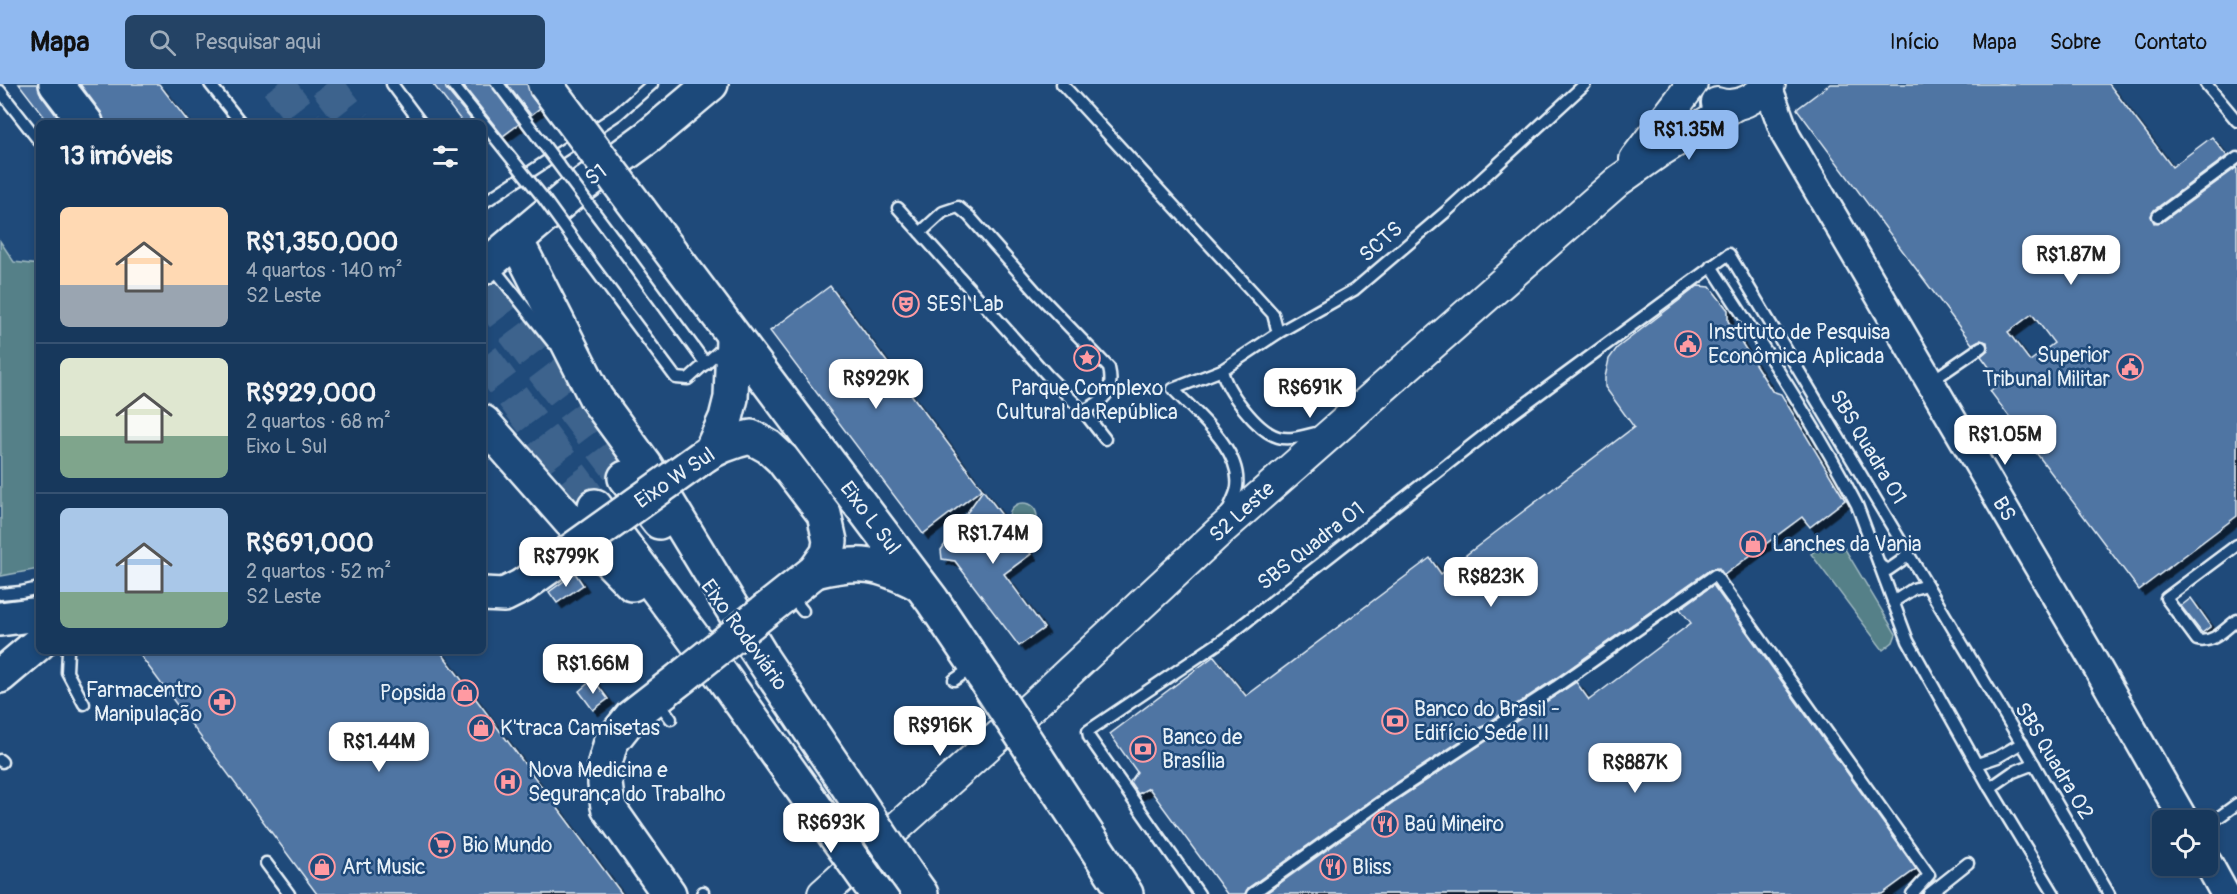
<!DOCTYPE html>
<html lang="pt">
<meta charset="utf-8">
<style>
:root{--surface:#17385c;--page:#244365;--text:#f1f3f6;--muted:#9eacbb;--line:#365272;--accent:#90b9f0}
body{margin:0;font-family:Pangolin,sans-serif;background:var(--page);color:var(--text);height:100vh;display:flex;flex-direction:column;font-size:22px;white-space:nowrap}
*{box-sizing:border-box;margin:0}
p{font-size:20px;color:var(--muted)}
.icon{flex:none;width:33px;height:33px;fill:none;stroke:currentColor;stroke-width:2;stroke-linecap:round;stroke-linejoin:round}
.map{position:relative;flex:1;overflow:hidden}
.sheet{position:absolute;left:36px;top:36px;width:450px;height:534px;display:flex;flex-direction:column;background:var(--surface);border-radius:9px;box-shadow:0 3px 9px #0003,0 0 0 2px var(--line)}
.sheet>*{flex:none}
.tools{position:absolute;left:2152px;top:726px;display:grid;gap:12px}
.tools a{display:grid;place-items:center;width:66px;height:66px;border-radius:9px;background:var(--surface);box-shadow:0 3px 9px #0003,0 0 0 2px var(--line);font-size:30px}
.price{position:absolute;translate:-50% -51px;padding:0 14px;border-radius:12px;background:#fff;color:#222;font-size:20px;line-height:39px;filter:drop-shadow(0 2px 3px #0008)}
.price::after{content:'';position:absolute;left:50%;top:36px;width:18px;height:14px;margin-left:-9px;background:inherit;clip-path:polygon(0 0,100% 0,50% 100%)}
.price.selected{background:var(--accent);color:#111}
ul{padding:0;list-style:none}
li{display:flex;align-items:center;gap:18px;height:150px;padding:0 24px}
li+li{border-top:2px solid var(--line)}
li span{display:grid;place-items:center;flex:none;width:168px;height:120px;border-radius:9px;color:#555}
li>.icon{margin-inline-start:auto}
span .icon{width:72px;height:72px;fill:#fffc;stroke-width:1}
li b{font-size:26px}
h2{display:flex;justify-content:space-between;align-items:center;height:72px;padding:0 24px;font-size:26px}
header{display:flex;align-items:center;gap:36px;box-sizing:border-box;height:84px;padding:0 30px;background:var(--accent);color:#111}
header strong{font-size:28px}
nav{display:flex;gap:33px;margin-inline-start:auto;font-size:21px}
.search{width:420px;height:54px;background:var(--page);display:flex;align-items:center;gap:15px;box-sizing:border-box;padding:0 21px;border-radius:9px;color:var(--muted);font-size:22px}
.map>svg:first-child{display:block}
</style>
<header>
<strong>Mapa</strong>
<div class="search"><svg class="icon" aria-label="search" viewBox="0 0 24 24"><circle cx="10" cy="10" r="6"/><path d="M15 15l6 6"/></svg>Pesquisar aqui</div>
<nav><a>Início</a><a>Mapa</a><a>Sobre</a><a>Contato</a></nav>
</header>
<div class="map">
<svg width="2237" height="810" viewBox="0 0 2237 810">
<defs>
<filter id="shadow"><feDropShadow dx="5.5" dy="5.5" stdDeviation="0" flood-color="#0009"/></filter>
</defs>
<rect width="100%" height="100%" fill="#1f4a7a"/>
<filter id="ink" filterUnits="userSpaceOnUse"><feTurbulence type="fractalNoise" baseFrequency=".0167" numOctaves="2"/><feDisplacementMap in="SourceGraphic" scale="12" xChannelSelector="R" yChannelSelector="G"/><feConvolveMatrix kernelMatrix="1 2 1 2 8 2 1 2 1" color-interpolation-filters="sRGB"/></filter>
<g filter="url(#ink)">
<g fill="#558088" stroke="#9eb8c0" stroke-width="1.5">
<polygon points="0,157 14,178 39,181 39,485 1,492"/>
<circle cx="1023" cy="433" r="14"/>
<polygon points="1833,453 1839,455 1896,550 1893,558 1883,566 1811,470"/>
</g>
<g fill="#4f74a3" stroke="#e8f1f8" stroke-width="1.5" fill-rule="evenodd" filter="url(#shadow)">
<polygon points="19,0 38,0 41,11 62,39 49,39"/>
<polygon points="80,0 159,0 189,39 104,39 101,28"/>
<polygon points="433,0 445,0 446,5 474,39 463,39"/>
<polygon points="462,0 491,0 519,40 503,52"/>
<polygon points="507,0 527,0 530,11 540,24 531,31"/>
<path d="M1830,0H2109L2172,83L2212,53L2227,72L2154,126L2151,132L2154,139L2162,138L2236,84L2237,85V432L2139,506L1990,307L2001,299L1981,272L1988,266L1987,258L1980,256L1972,260L1797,25ZM2032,230L2054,259L2030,277L2008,248Z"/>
<polygon points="830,202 982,405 923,450 770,247"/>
<polygon points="1698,202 1710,203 1728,226 1728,237 1772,307 1781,310 1845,416 1810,443 1802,433 1724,491 1719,484 1711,485 1552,597 1387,705 1248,804 1245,810 1227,810 1149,704 1138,710 1130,698 1137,688 1110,650 1214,572 1246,612 1430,474 1441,490 1634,343 1605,303 1605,293 1609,275 1617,264"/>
<polygon points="983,406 1031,470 1004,490 1044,544 1019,562 955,477 942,475 941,466"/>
<polygon points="575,489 583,501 557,519 549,508"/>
<polygon points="1713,501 1916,785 1882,810 1265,810 1395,717 1576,598 1589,616 1691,539 1680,525"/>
<polygon points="2191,514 2211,542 2202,549 2181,522"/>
<polygon points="137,567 440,567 622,810 317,810"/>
<polygon points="593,595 608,615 593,626 579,607"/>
</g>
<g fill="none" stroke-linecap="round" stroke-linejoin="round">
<g stroke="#3d638d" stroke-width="33" stroke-dasharray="33 16" stroke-linecap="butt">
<polyline points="277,0 307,39"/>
<polyline points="326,0 356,39"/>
<polyline points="483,207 625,394"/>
<polyline points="483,273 595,422"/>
</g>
<g stroke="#e8f1f8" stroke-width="15">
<g id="service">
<polyline points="210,0 241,39"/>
<polyline points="392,0 421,39"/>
<polyline points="1062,0 1273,230 1278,249"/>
<polyline points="2206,0 2237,37"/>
<polyline points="0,7 39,57"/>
<polyline points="483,119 618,30 652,0"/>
<path d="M898,124L1047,291L1083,327C1103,317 1115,309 1109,284L1036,208L969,132L958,123L943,128L920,149"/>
<polyline points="2158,132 2237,74"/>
<polyline points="613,153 706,280"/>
<polyline points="591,180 676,294 688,295 725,262"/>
<polyline points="492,182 553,259"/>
<path d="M1711,182C1761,260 1814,338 1857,421L1908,557L1990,704L2054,810"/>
<path d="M1222,286C1226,306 1257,347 1278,353C1291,357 1306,351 1320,348"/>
<polyline points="1930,298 1981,263"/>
<polyline points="1083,327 1105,355"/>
<path d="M1227,429C1230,421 1236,411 1237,403C1242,365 1196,330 1173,305L1222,286L1278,249L1354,206L1448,126L1585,0"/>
<path d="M2237,461L2166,514L2197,556C2213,560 2225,545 2237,536"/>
<polyline points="1879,481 1888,486 1901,477 1908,469"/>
<polyline points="0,510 21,508 39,504"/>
<polyline points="790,511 803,527"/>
<polyline points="1893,518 1913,505 1927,501"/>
<polyline points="68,567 67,588 84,620"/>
<polyline points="954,596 973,583"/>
<polyline points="657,616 671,635"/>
<polyline points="0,676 2,678"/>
<polyline points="1977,680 1998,673 2022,659"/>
<polyline points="1990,704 2013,688 2034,680"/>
<polyline points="2208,741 2237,720"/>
<polyline points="266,779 289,810"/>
<polyline points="702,810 703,808"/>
<polyline points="1199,810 1089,653 1088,647 1223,556 1509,332 1729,170 2034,680 2109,810"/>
<polyline points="1252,810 1391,711 1556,603 1715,491 1929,791 1912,810"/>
<polyline points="1929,810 1968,779"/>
</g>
</g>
<g stroke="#e8f1f8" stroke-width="32">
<g id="tertiary">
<polyline points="1768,3 1786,52 2089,569 2184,736"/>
<polyline points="2208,779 2225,810"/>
</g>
</g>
<g stroke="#e8f1f8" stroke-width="34">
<g id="secondary">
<path d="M1717,19C1737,26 1756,14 1770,0"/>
<polyline points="1635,75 1692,0"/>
<polyline points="823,810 1040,615 1219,448 1618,97 1659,68 1735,21"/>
</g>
</g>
<g stroke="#e8f1f8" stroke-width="38">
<g id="primary">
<polyline points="56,0 86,39"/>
<polyline points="640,127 932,516 984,593"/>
<polyline points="711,367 726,334 731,314 733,254"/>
<path d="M701,374C716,363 733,357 751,353L769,363L782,375L824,430L830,457L828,469L815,487L766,526"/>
<path d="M815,487C860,476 878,479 919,500"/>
<polyline points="483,510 504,511 522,502"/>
<polyline points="1037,674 1126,810"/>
<polyline points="669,810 608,723 605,700 605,679 611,658 631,633 681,594"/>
</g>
</g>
<g stroke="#e8f1f8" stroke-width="38">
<g id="trunk">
<polyline points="516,156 596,314 645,381 760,570"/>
<polyline points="483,184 572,109 648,53 711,0"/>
<polyline points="483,338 570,437 632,500"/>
<polyline points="625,394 659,438"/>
<polyline points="595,422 722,592 825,737"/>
<polyline points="0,535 39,530"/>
<polyline points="747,552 855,713"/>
<polyline points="0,592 39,559"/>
<polyline points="906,789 921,810"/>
</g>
</g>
<use href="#service" stroke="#1f4a7a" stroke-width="10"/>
<use href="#tertiary" stroke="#1f4a7a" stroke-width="27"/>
<use href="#secondary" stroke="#1f4a7a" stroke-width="30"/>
<use href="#primary" stroke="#1f4a7a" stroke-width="33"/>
<use href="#trunk" stroke="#1f4a7a" stroke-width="33"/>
<g stroke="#e8f1f8" stroke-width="15" stroke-linecap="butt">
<g id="service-bridge">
<polyline points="452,0 544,115 591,180"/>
<polyline points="498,0 613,153"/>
</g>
</g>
<g stroke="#e8f1f8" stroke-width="38" stroke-linecap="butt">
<g id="primary-bridge">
<polyline points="545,0 640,127"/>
<polyline points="522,502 701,374"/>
<polyline points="984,593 1037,674"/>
<polyline points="681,594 766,526"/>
</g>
</g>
<g stroke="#e8f1f8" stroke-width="38" stroke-linecap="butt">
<g id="trunk-bridge">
<polyline points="855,713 906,789"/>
<polyline points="825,737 877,810"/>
</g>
</g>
<use href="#service-bridge" stroke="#1f4a7a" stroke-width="10"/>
<use href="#primary-bridge" stroke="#1f4a7a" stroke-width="33"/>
<use href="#trunk-bridge" stroke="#1f4a7a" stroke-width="33"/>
</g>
</g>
<defs>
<g id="theatre-ring" transform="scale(1.35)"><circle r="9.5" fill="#1f4a7a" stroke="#ff9aa2" stroke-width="1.5"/><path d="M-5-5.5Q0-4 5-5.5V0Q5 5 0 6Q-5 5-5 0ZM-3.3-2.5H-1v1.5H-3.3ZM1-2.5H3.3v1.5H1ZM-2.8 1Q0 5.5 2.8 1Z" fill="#ff9aa2"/></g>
<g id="civic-ring" transform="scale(1.35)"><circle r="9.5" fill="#1f4a7a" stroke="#ff9aa2" stroke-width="1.5"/><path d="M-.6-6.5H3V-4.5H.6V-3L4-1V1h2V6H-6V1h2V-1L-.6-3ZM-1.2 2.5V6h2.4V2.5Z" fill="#ff9aa2"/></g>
<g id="sight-ring" transform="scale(1.35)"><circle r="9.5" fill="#1f4a7a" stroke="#ff9aa2" stroke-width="1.5"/><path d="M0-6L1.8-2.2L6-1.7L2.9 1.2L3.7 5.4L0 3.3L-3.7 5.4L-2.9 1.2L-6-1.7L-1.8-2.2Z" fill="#ff9aa2"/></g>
<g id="shop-ring" transform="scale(1.35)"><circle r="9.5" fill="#1f4a7a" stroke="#ff9aa2" stroke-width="1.5"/><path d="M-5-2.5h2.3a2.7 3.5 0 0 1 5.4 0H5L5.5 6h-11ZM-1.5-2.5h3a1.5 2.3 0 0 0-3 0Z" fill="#ff9aa2"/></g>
<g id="pharmacy-ring" transform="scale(1.35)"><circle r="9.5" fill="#1f4a7a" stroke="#ff9aa2" stroke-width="1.5"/><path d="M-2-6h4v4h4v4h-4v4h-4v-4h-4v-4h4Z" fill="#ff9aa2"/></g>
<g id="bank-ring" transform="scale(1.35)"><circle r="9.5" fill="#1f4a7a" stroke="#ff9aa2" stroke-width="1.5"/><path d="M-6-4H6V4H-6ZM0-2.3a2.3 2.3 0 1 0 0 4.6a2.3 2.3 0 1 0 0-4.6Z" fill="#ff9aa2"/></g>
<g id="hospital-ring" transform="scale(1.35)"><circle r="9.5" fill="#1f4a7a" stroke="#ff9aa2" stroke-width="1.5"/><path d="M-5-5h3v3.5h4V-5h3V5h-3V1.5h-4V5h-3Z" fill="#ff9aa2"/></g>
<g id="restaurant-ring" transform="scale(1.35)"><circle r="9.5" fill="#1f4a7a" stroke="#ff9aa2" stroke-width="1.5"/><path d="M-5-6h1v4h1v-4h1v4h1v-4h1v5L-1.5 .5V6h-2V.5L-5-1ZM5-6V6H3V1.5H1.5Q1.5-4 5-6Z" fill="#ff9aa2"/></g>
<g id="supermarket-ring" transform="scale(1.35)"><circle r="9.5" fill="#1f4a7a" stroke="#ff9aa2" stroke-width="1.5"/><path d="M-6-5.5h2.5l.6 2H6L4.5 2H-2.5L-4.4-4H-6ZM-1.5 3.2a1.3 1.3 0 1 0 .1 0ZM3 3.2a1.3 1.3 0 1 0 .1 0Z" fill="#ff9aa2"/></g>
</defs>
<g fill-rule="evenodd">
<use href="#theatre-ring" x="906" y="220"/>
<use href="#civic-ring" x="1688" y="260"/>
<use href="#sight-ring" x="1087" y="274"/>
<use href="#civic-ring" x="2130" y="283"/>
<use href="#shop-ring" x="1753" y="460"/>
<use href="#shop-ring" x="465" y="609"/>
<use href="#pharmacy-ring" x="222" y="618"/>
<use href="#bank-ring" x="1395" y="637"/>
<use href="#shop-ring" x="481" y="644"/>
<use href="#bank-ring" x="1143" y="665"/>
<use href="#hospital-ring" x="508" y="698"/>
<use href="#restaurant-ring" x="1385" y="740"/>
<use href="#supermarket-ring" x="442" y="761"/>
<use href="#shop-ring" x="322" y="783"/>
<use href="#restaurant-ring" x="1333" y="783"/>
</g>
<g text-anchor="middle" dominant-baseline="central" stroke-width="5" stroke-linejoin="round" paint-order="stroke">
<g font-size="21" fill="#e8f1f8" stroke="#1f4a7a">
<text transform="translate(596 91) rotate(-36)">S1</text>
<text transform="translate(1381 158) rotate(-41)">SCTS</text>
<text transform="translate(1868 363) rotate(59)">SBS Quadra 01</text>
<text transform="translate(675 394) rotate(-34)">Eixo W Sul</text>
<text transform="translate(2004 425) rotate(60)">BS</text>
<text transform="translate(1242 428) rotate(-42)">S2 Leste</text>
<text transform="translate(870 434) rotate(53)">Eixo L Sul</text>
<text transform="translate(1311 462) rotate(-38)">SBS Quadra 01</text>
<text transform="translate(744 551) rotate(54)">Eixo Rodoviário</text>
<text transform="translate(2054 677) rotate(59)">SBS Quadra 02</text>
</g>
<g font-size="21" fill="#e8f1f8" stroke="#1f4a7a" text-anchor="start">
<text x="926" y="220">SESI Lab</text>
<text x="1708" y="248">Instituto de Pesquisa<tspan x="1708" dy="24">Econômica Aplicada</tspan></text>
<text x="2110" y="271" text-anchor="end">Superior<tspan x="2110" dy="24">Tribunal Militar</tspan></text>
<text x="1087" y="304" text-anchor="middle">Parque Complexo<tspan x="1087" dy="24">Cultural da República</tspan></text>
<text x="1772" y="460">Lanches da Vania</text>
<text x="202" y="606" text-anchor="end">Farmacentro<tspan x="202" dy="24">Manipulação</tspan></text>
<text x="446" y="609" text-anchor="end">Popsida</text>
<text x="1414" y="625">Banco do Brasil -<tspan x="1414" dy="24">Edifício Sede III</tspan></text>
<text x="500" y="644">K'traca Camisetas</text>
<text x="1162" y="653">Banco de<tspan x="1162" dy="24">Brasília</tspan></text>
<text x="528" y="686">Nova Medicina e<tspan x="528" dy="24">Segurança do Trabalho</tspan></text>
<text x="1404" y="740">Baú Mineiro</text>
<text x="462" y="761">Bio Mundo</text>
<text x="342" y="783">Art Music</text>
<text x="1352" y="783">Bliss</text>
</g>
</g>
</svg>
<div class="tools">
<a><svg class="icon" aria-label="locate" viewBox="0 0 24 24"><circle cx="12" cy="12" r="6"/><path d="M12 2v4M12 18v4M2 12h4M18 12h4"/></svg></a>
</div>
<b class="price selected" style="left:1689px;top:77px">R$1.35M</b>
<b class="price" style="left:2071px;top:202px">R$1.87M</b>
<b class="price" style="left:876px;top:326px">R$929K</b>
<b class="price" style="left:1310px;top:335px">R$691K</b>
<b class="price" style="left:2005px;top:382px">R$1.05M</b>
<b class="price" style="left:993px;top:481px">R$1.74M</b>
<b class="price" style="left:566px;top:504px">R$799K</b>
<b class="price" style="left:1491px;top:524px">R$823K</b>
<b class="price" style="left:593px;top:611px">R$1.66M</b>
<b class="price" style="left:940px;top:673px">R$916K</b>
<b class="price" style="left:379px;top:689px">R$1.44M</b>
<b class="price" style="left:1635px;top:710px">R$887K</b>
<b class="price" style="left:831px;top:770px">R$693K</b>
<section class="sheet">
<h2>13 imóveis<svg class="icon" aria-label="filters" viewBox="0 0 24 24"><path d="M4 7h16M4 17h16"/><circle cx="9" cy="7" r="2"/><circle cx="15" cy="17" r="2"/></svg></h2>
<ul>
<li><span style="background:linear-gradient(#ffd9b3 65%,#9aa5b1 0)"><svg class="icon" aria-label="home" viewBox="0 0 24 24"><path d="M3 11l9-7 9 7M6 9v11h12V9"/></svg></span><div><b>R$1,350,000</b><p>4 quartos · 140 m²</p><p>S2 Leste</p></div></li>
<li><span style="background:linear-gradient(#dfe7d0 65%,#7fa58c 0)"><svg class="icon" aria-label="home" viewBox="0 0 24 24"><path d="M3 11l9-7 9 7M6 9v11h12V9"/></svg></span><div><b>R$929,000</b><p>2 quartos · 68 m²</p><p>Eixo L Sul</p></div></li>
<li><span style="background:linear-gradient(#a9c7e8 70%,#7fa58c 0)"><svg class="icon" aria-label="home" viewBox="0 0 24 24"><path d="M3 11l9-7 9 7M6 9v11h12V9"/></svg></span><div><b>R$691,000</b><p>2 quartos · 52 m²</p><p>S2 Leste</p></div></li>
</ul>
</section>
</div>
